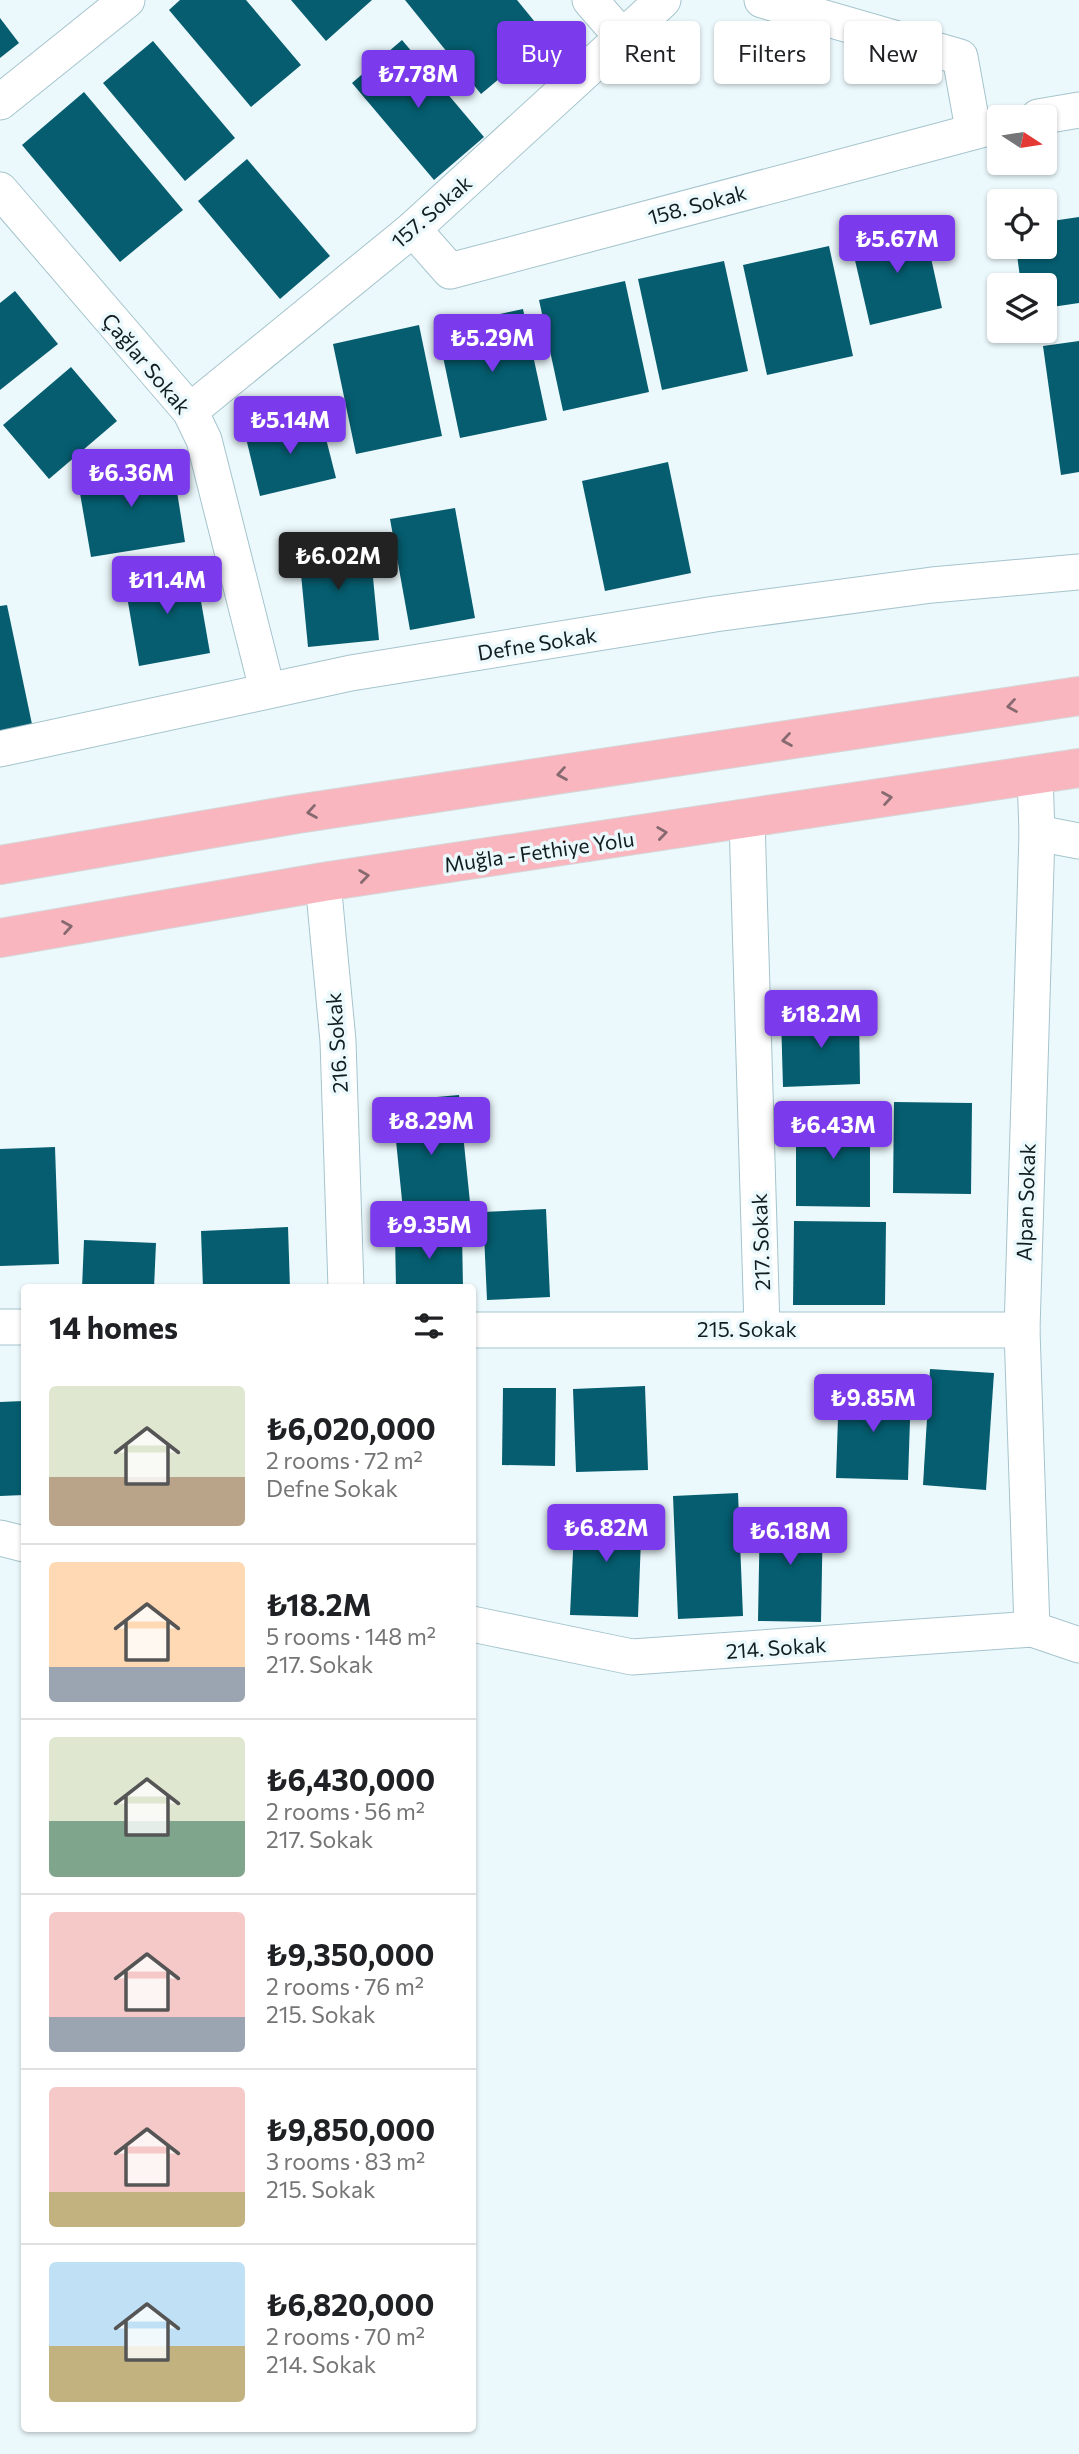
<!DOCTYPE html>
<meta charset="utf-8">
<style>
:root{--surface:#fff;--page:#f6f6f6;--text:#202124;--muted:#757577;--line:#e0e0e0;--accent:#7c3aed}
body{margin:0;font-family:Commissioner,sans-serif;background:var(--page);color:var(--text);height:100vh;display:flex;flex-direction:column;font-size:26px;white-space:nowrap}
*{box-sizing:border-box;margin:0}
p{font-size:23px;color:var(--muted)}
.icon{flex:none;width:38px;height:38px;fill:none;stroke:currentColor;stroke-width:2;stroke-linecap:round;stroke-linejoin:round}
.map{position:relative;flex:1;overflow:hidden}
.details{position:absolute;left:21px;top:1284px;width:455px;height:1148px;display:flex;flex-direction:column;background:var(--surface);border-radius:7px;box-shadow:0 2px 5px #0004}
.details>*{flex:none}
.hud{position:absolute;left:497px;top:21px;width:476px;height:63px;display:flex;gap:14px}
.needle{width:46px;rotate:102deg}
.buttons{position:absolute;left:987px;top:105px;display:grid;gap:14px}
.buttons a{display:grid;place-items:center;width:70px;height:70px;border-radius:7px;background:var(--surface);box-shadow:0 2px 5px #0004;font-size:35px}
.price{position:absolute;translate:-50% -60px;padding:0 16px;border-radius:7px;background:var(--accent);color:#fff;font-size:23px;line-height:46px;filter:drop-shadow(0 2px 4px #0008)}
.price::after{content:'';position:absolute;left:50%;top:42px;width:21px;height:16px;margin-left:-10px;background:inherit;clip-path:polygon(0 0,100% 0,50% 100%)}
.price.active{background:#222;color:#fff}
ul{padding:0;list-style:none}
li{display:flex;align-items:center;gap:21px;height:175px;padding:0 28px}
li+li{border-top:2px solid var(--line)}
li span{display:grid;place-items:center;flex:none;width:196px;height:140px;border-radius:7px;color:#555}
li>.icon{margin-inline-start:auto}
span .icon{width:84px;height:84px;fill:#fffc;stroke-width:1}
li b{font-size:30px}
h2{display:flex;justify-content:space-between;align-items:center;height:84px;padding:0 28px;font-size:30px}
.tag{padding:0 24px;border-radius:7px;background:var(--surface);box-shadow:0 2px 5px #0004;font-size:24px;line-height:63px}
.tag.active{background:var(--accent);color:#fff}
.map>svg:first-child{display:block}
</style>
<div class="map">
<svg width="1079" height="2454" viewBox="0 0 1079 2454">
<rect width="100%" height="100%" fill="#ecf9fc"/>
<g fill="#055d6f">
<polygon points="180,0 246,0 301,65 251,107 169,10"/>
<polygon points="291,0 372,0 326,41"/>
<polygon points="405,0 517,0 548,38 481,94"/>
<polygon points="0,18 19,43 0,58"/>
<polygon points="402,40 484,137 434,180 352,83"/>
<polygon points="153,41 235,138 185,181 103,83"/>
<polygon points="84,92 183,210 120,262 22,145"/>
<polygon points="247,159 330,256 280,299 198,201"/>
<polygon points="1079,217 1079,303 1045,308 1045,285 1021,285 1016,247 1045,247 1045,222"/>
<polygon points="924,226 942,308 870,325 851,243"/>
<polygon points="829,246 853,356 767,375 743,265"/>
<polygon points="724,261 748,371 662,390 638,279"/>
<polygon points="625,281 649,392 563,411 539,300"/>
<polygon points="15,291 58,344 0,390 0,303"/>
<polygon points="523,309 547,420 460,438 437,328"/>
<polygon points="419,325 442,436 356,454 333,344"/>
<polygon points="1079,341 1079,472 1061,475 1043,346"/>
<polygon points="71,367 117,421 49,479 3,425"/>
<polygon points="320,415 336,478 260,496 245,434"/>
<polygon points="172,460 185,542 91,557 77,476"/>
<polygon points="668,462 691,573 605,591 582,481"/>
<polygon points="455,508 475,618 410,630 390,519"/>
<polygon points="369,536 379,640 308,647 298,543"/>
<polygon points="195,567 210,653 139,666 124,579"/>
<polygon points="7,605 33,729 0,735 0,606"/>
<polygon points="859,1014 860,1084 783,1087 781,1017"/>
<polygon points="459,1095 471,1212 404,1220 392,1101"/>
<polygon points="894,1102 972,1103 971,1194 893,1193"/>
<polygon points="796,1116 870,1116 870,1207 796,1206"/>
<polygon points="55,1147 59,1264 0,1266 0,1149"/>
<polygon points="546,1209 550,1297 487,1300 483,1212"/>
<polygon points="794,1221 886,1222 885,1305 793,1305"/>
<polygon points="288,1227 290,1288 203,1288 201,1231"/>
<polygon points="462,1233 463,1288 396,1288 395,1234"/>
<polygon points="84,1240 156,1243 154,1288 82,1288"/>
<polygon points="930,1369 994,1373 986,1490 923,1485"/>
<polygon points="645,1386 648,1470 576,1472 573,1389"/>
<polygon points="839,1387 911,1390 908,1480 836,1478"/>
<polygon points="503,1388 556,1388 555,1466 502,1465"/>
<polygon points="24,1401 24,1495 0,1496 0,1402"/>
<polygon points="738,1493 743,1616 678,1619 673,1496"/>
<polygon points="575,1510 642,1513 638,1617 570,1615"/>
<polygon points="760,1511 823,1512 821,1622 758,1621"/>
</g>
<g fill="none" stroke-linecap="round" stroke-linejoin="round">
<g stroke="#a5c4cd" stroke-width="37">
<g id="minor">
<polyline points="590,0 623,38"/>
<polyline points="762,0 960,57 973,129"/>
<polyline points="0,102 127,0"/>
<polyline points="1038,117 1079,110"/>
<polyline points="0,190 190,411 204,440 267,689"/>
<polyline points="413,229 450,271 999,125"/>
<polyline points="190,411 413,229 663,0"/>
<polyline points="0,749 351,673 715,614 932,585 1079,572"/>
<polyline points="747,820 762,1328"/>
<polyline points="1037,833 1079,841"/>
<polyline points="323,882 338,1041 346,1288"/>
<polyline points="0,1327 24,1327"/>
<polyline points="472,1330 1022,1330"/>
<polyline points="0,1538 24,1544"/>
<polyline points="472,1624 632,1657 1032,1629 1079,1645"/>
<polyline points="1032,1629 1022,1330 1037,833 1035,775"/>
</g>
</g>
<g stroke="#d4d6d7" stroke-width="40">
<g id="trunk">
<polyline points="0,865 297,814 1079,696"/>
<polyline points="0,938 323,882 1079,768"/>
</g>
</g>
<use href="#minor" stroke="#fff" stroke-width="35"/>
<use href="#trunk" stroke="#fab6bf" stroke-width="38"/>
</g>
<defs><path id="oneway-chevron" d="M-2-3.5L2.5 0L-2 3.5" fill="none" stroke-width="1.6" stroke-linecap="round" stroke-linejoin="round" transform="scale(1.75)"/></defs>
<g stroke="#866a70">
<use href="#oneway-chevron" transform="translate(1012 706) rotate(171)"/>
<use href="#oneway-chevron" transform="translate(787 740) rotate(171)"/>
<use href="#oneway-chevron" transform="translate(562 774) rotate(171)"/>
<use href="#oneway-chevron" transform="translate(887 798) rotate(-9)"/>
<use href="#oneway-chevron" transform="translate(312 812) rotate(171)"/>
<use href="#oneway-chevron" transform="translate(662 833) rotate(-8)"/>
<use href="#oneway-chevron" transform="translate(364 876) rotate(-8)"/>
<use href="#oneway-chevron" transform="translate(67 927) rotate(-10)"/>
</g>
<g text-anchor="middle" dominant-baseline="central" stroke-width="7" stroke-linejoin="round" paint-order="stroke">
<g font-size="21" fill="#111d20" stroke="#ecf9fc">
<text transform="translate(697 204) rotate(-15)">158. Sokak</text>
<text transform="translate(431 211) rotate(-41)">157. Sokak</text>
<text transform="translate(147 363) rotate(50)">Çağlar Sokak</text>
<text transform="translate(537 643) rotate(-9)">Defne Sokak</text>
<text transform="translate(539 851) rotate(-8)">Muğla - Fethiye Yolu</text>
<text transform="translate(336 1043) rotate(-94)">216. Sokak</text>
<text transform="translate(1025 1202) rotate(-88)">Alpan Sokak</text>
<text transform="translate(760 1242) rotate(-92)">217. Sokak</text>
<text x="747" y="1328">215. Sokak</text>
<text transform="translate(776 1647) rotate(-4)">214. Sokak</text>
</g>
</g>
</svg>
<div class="buttons">
<a><svg class="needle" viewBox="-14 -14 28 28"><path d="M0-13l5 13h-10z" fill="#e53935"/><path d="M0 13l5-13h-10z" fill="#757577"/></svg></a>
<a><svg class="icon" aria-label="locate" viewBox="0 0 24 24"><circle cx="12" cy="12" r="6"/><path d="M12 2v4M12 18v4M2 12h4M18 12h4"/></svg></a>
<a><svg class="icon" aria-label="layers" viewBox="0 0 24 24"><path d="M12 4l9 5-9 5-9-5zM3 14l9 5 9-5"/></svg></a>
</div>
<b class="price" style="left:418px;top:110px">₺7.78M</b>
<b class="price" style="left:897px;top:275px">₺5.67M</b>
<b class="price" style="left:492px;top:374px">₺5.29M</b>
<b class="price" style="left:290px;top:456px">₺5.14M</b>
<b class="price" style="left:131px;top:509px">₺6.36M</b>
<b class="price active" style="left:338px;top:592px">₺6.02M</b>
<b class="price" style="left:167px;top:616px">₺11.4M</b>
<b class="price" style="left:821px;top:1050px">₺18.2M</b>
<b class="price" style="left:431px;top:1157px">₺8.29M</b>
<b class="price" style="left:833px;top:1161px">₺6.43M</b>
<b class="price" style="left:429px;top:1261px">₺9.35M</b>
<b class="price" style="left:873px;top:1434px">₺9.85M</b>
<b class="price" style="left:606px;top:1564px">₺6.82M</b>
<b class="price" style="left:790px;top:1567px">₺6.18M</b>
<div class="hud">
<a class="tag active">Buy</a>
<a class="tag">Rent</a>
<a class="tag">Filters</a>
<a class="tag">New</a>
</div>
<section class="details">
<h2>14 homes<svg class="icon" aria-label="filters" viewBox="0 0 24 24"><path d="M4 7h16M4 17h16"/><circle cx="9" cy="7" r="2"/><circle cx="15" cy="17" r="2"/></svg></h2>
<ul>
<li><span style="background:linear-gradient(#dfe7d0 65%,#b9a48a 0)"><svg class="icon" aria-label="home" viewBox="0 0 24 24"><path d="M3 11l9-7 9 7M6 9v11h12V9"/></svg></span><div><b>₺6,020,000</b><p>2 rooms · 72 m²</p><p>Defne Sokak</p></div></li>
<li><span style="background:linear-gradient(#ffd9b3 75%,#9aa5b1 0)"><svg class="icon" aria-label="home" viewBox="0 0 24 24"><path d="M3 11l9-7 9 7M6 9v11h12V9"/></svg></span><div><b>₺18.2M</b><p>5 rooms · 148 m²</p><p>217. Sokak</p></div></li>
<li><span style="background:linear-gradient(#dfe7d0 60%,#7fa58c 0)"><svg class="icon" aria-label="home" viewBox="0 0 24 24"><path d="M3 11l9-7 9 7M6 9v11h12V9"/></svg></span><div><b>₺6,430,000</b><p>2 rooms · 56 m²</p><p>217. Sokak</p></div></li>
<li><span style="background:linear-gradient(#f6c9c9 75%,#9aa5b1 0)"><svg class="icon" aria-label="home" viewBox="0 0 24 24"><path d="M3 11l9-7 9 7M6 9v11h12V9"/></svg></span><div><b>₺9,350,000</b><p>2 rooms · 76 m²</p><p>215. Sokak</p></div></li>
<li><span style="background:linear-gradient(#f6c9c9 75%,#c2b280 0)"><svg class="icon" aria-label="home" viewBox="0 0 24 24"><path d="M3 11l9-7 9 7M6 9v11h12V9"/></svg></span><div><b>₺9,850,000</b><p>3 rooms · 83 m²</p><p>215. Sokak</p></div></li>
<li><span style="background:linear-gradient(#bfe0f5 60%,#c2b280 0)"><svg class="icon" aria-label="home" viewBox="0 0 24 24"><path d="M3 11l9-7 9 7M6 9v11h12V9"/></svg></span><div><b>₺6,820,000</b><p>2 rooms · 70 m²</p><p>214. Sokak</p></div></li>
</ul>
</section>
</div>
